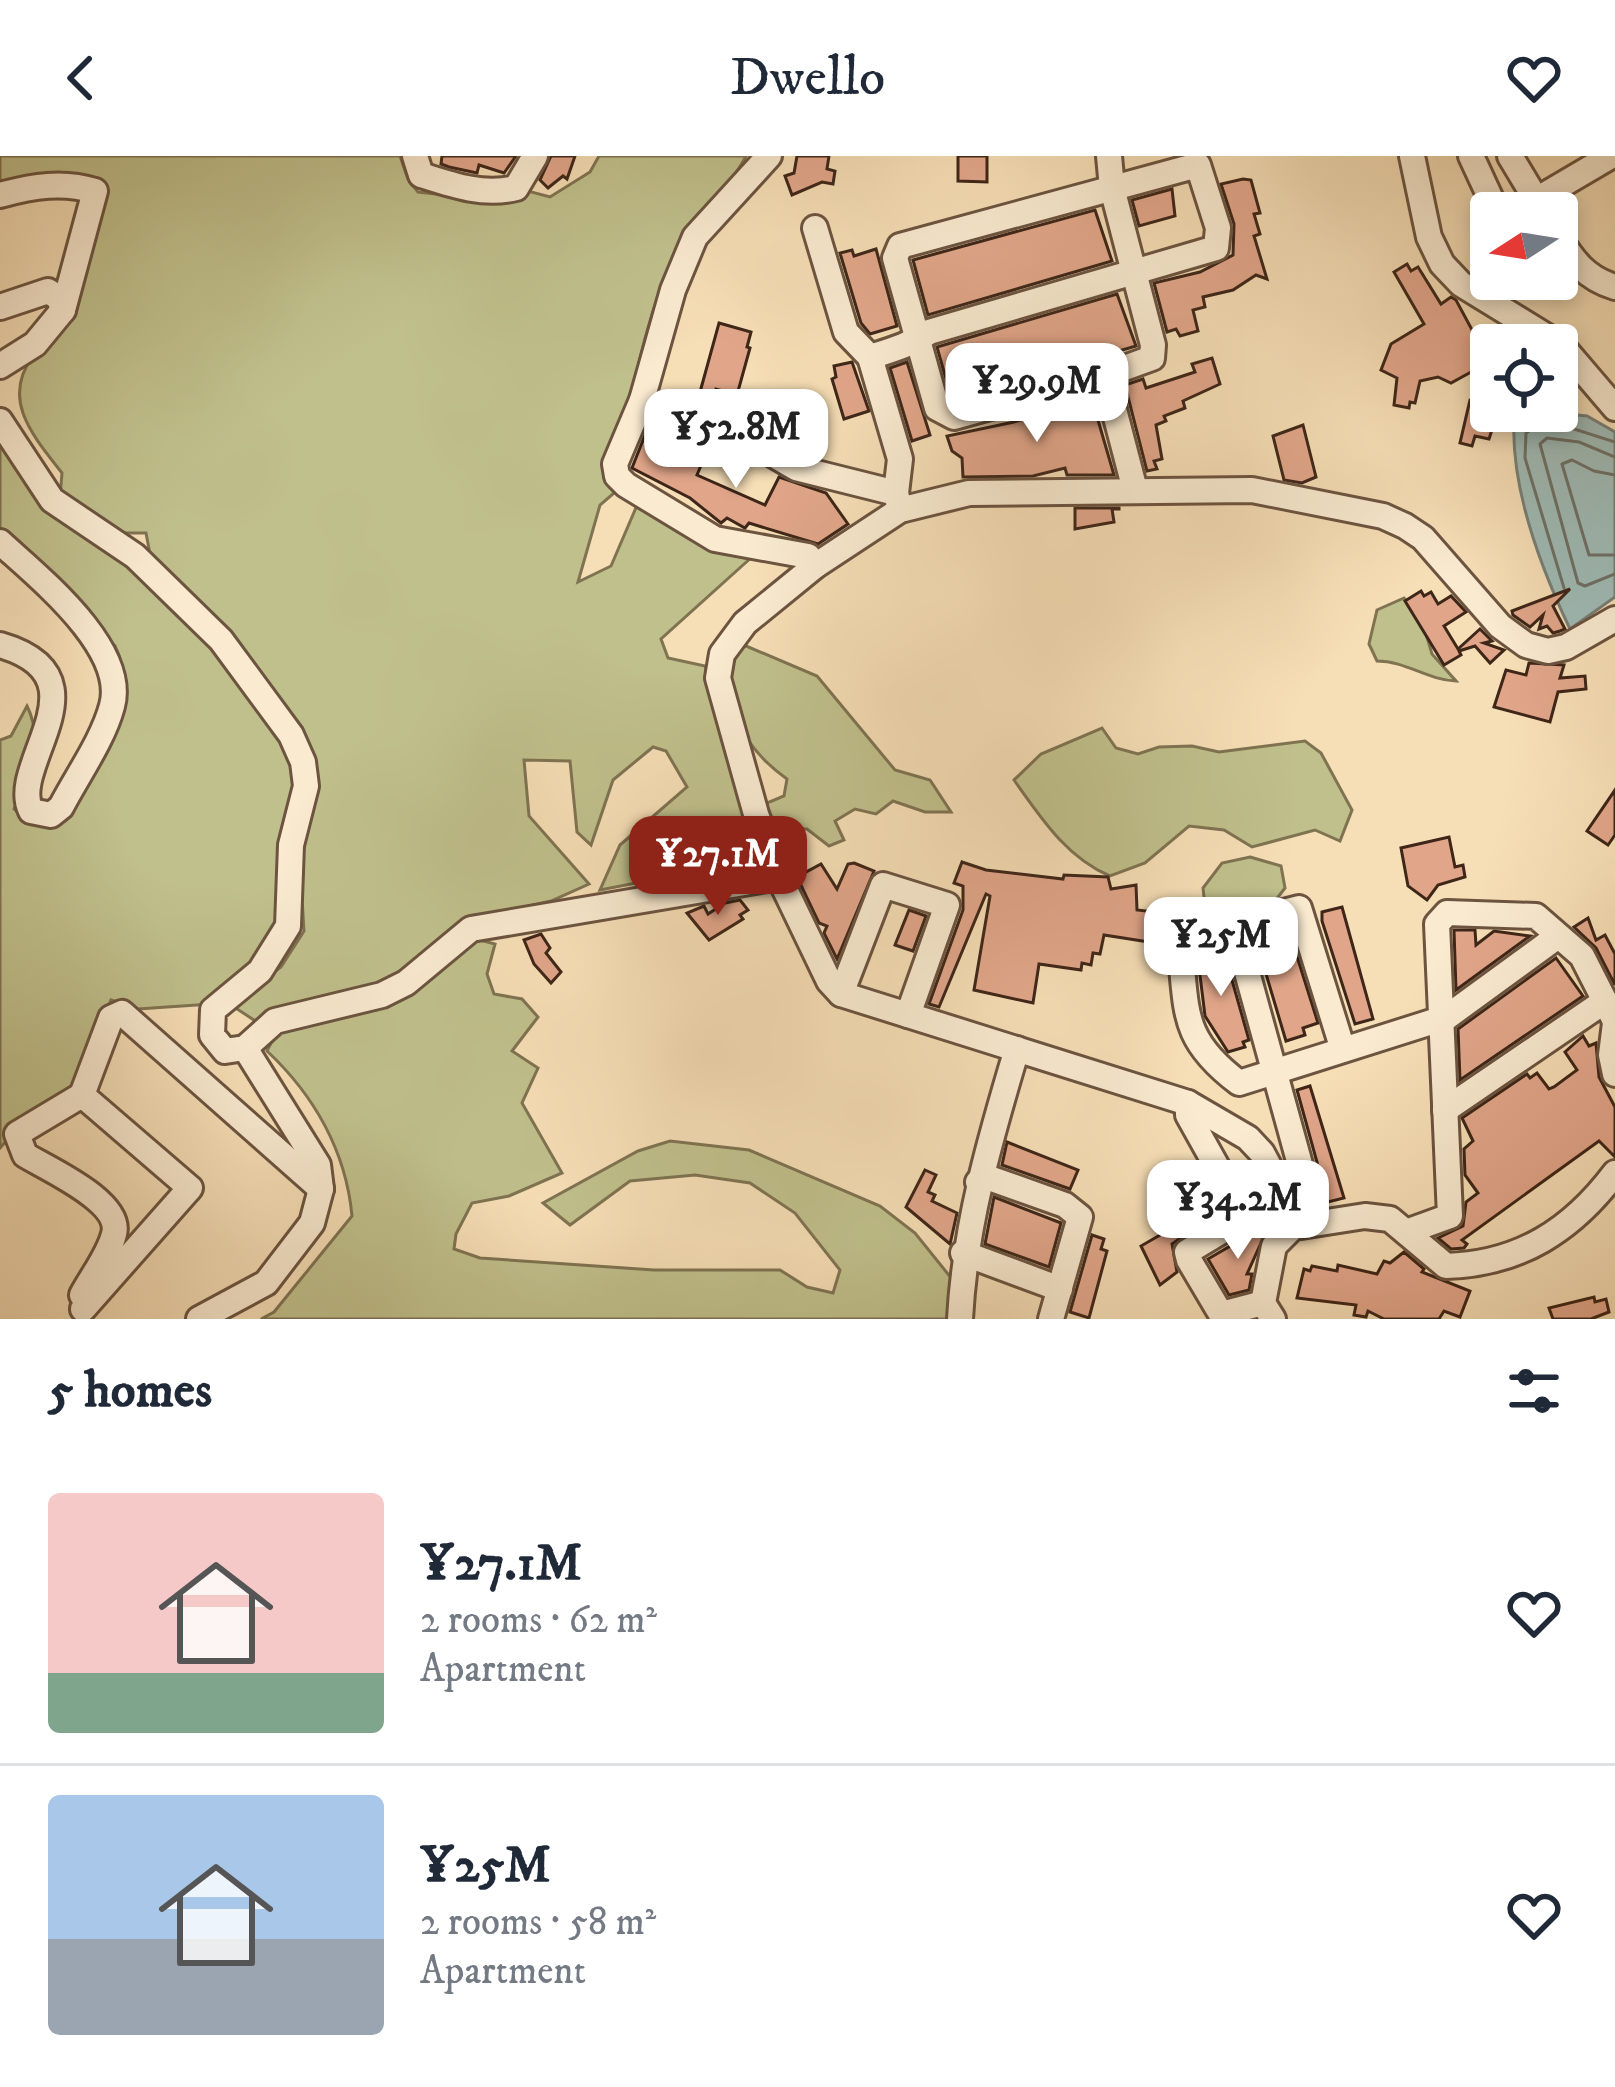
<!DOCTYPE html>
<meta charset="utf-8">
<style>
:root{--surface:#fff;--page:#f6f6f7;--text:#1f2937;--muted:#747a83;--line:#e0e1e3;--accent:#8f2418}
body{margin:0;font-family:"IM FELL DW Pica",serif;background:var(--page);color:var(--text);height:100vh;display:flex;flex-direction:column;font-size:45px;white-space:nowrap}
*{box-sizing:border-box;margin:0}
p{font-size:39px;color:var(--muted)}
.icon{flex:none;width:66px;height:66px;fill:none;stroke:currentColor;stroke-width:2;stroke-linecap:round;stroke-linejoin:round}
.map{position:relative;height:1163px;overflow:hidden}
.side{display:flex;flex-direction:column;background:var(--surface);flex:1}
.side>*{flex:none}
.needle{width:78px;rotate:258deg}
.tools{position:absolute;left:1470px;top:36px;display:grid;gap:24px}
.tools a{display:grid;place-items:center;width:108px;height:108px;border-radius:12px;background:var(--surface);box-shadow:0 6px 18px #0003;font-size:60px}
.price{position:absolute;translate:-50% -102px;padding:0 27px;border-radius:24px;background:#fff;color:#222;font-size:39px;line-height:78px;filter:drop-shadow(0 3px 6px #0008)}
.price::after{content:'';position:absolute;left:50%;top:72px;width:36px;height:27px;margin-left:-18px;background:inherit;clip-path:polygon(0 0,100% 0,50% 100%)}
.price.selected{background:var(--accent);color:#fff}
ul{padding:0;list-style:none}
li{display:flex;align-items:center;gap:36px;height:300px;padding:0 48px}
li+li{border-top:3px solid var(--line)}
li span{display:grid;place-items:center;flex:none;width:336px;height:240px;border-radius:12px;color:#555}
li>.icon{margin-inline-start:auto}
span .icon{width:144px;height:144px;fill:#fffc;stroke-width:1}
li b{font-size:51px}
h2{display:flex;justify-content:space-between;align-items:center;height:144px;padding:0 48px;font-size:51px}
header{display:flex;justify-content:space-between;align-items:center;height:156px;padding:0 48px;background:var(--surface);font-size:54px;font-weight:600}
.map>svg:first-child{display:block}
</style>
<header><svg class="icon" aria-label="back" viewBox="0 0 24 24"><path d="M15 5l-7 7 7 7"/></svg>Dwello<svg class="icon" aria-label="heart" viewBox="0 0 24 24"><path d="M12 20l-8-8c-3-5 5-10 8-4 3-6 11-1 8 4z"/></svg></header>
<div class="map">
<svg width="1615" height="1163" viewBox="0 0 1615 1163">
<rect width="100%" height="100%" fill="#f6deb6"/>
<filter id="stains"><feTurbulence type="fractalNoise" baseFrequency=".00167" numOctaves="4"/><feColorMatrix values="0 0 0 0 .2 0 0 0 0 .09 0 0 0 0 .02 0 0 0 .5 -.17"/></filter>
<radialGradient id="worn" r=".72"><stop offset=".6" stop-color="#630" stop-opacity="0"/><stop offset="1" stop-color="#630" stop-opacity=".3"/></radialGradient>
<g fill="#c0c08c" stroke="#7f7352" stroke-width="3">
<path d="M0,0H400L408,23L418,36L511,46L528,35L550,41L590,16L599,0H746C727,37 694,59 676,96C643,162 630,256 610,328L614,337L600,349L578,426L611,410L638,347L753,400L661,483L668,502L705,510L746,665L745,706L600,734L620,689L687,631L666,595L653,591L613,624L591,689L577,676L570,605L524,604L529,660L589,728L551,745L470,763L393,828L257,866L231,849L281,811L304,775L299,691L311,615L150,398L146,377H124L60,342L62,317C34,281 0,244 33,200C46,189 64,176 72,160C92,120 87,74 106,33L98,22L69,20L0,31Z"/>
<path d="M0,285L203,473L277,574L288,599L295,633L283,771L254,816L211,848L138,853L111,844L77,932L14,976L0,992V584L11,580L27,550C45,586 28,618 14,653C33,671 42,673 66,664C92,612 144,547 115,490L0,372Z"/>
<path d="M1404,442L1421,461L1432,498L1456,525C1427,524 1406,505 1377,505L1369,488L1377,454Z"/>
<path d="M739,487L817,520L895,614L930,624L951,656H925L893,645L876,658L855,653L835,665L844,684L829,690L807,673H798L790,692H778L762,649L784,640L787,623C742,591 715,541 739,487Z"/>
<path d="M1102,572L1116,592L1138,598L1159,591L1192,590L1219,596L1305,585L1321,597L1352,654L1340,685L1315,674L1252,691L1224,674L1189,670L1145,707L1110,720C1066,701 1041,662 1014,624L1041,598Z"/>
<polygon points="1250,701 1281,710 1285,732 1271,750 1206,759 1203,732 1222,707"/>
<path d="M476,783L495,788L487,818L494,838L522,843L538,861L512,895L538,912L522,947L562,1017L509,1040L472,1047L456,1078L454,1093L480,1102L654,1114H780L807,1131L833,1137L840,1114L795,1057L750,1027L695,1019L630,1025L570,1069L543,1047L638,995L670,985L749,994L880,1050L915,1077L952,1123L948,1163H261L274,1156L352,1060C346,995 314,939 267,895L275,879Z"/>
</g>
<path fill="#9fbbb6" stroke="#787f77" stroke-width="3" d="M1547,256L1587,260L1615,276V441L1570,473C1541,412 1511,333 1514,265Z"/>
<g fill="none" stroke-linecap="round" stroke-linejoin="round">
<g stroke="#6e7067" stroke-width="3">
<polyline points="1615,301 1579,286 1547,282 1540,288 1578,427 1585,430 1615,418"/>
<polyline points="1615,319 1594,315 1572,304 1562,308 1589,399 1615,399"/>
<polyline points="1564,432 1525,302 1526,277 1546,264 1615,286"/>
</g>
</g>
<g fill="#e1a68a" stroke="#3e2618" stroke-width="3">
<polygon points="442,0 516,0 504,17 479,9 477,17 449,11 441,8"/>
<polygon points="551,0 575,0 567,23 563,20 548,32 540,24"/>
<polygon points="797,0 829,0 827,13 835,15 833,28 822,26 792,39 785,20 794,17"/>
<polygon points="958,0 987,0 987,26 958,25"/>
<polygon points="1243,23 1251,24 1260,57 1254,58 1260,78 1254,80 1267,123 1256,119 1233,134 1203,141 1205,151 1193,154 1198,175 1180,180 1176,173 1167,176 1154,127 1200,116 1233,99 1234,68 1221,28"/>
<polygon points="1172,33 1175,60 1139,70 1132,44"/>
<polygon points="1095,54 1112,105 928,159 913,104"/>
<polygon points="876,93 897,170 870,178 861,167 840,97 852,94 854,100"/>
<polygon points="1407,108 1411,115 1418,111 1441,148 1451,141 1456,144 1478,185 1475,197 1482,210 1451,227 1438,221 1420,225 1415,247 1410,246 1409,252 1394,249 1397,222 1381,214 1391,188 1424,168 1394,116"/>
<polygon points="1117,138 1136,190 956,243 951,241 937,191"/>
<polygon points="719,167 751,176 747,191 750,192 737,239 716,233 711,253 697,247"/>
<polygon points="1212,202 1220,228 1183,245 1185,252 1164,260 1166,265 1156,269 1162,303 1154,305 1157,313 1147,315 1125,229 1143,223 1146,232 1195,216 1192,208"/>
<polygon points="852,206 869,255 844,263 832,223 836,221 834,210"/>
<polygon points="907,206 930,279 912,285 890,212"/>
<polygon points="1091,240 1114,319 1067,319 1065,312 1033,320 963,321 962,302 952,295 947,280 1014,266"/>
<polygon points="1491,240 1491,255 1498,255 1489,283 1475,280 1472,290 1460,287 1470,244"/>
<polygon points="649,269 710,288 697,319 765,349 779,321 826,337 848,368 818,388 749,367 745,372 727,362 721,367 690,342 632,312"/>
<polygon points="1303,269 1316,321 1302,327 1284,324 1273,280"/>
<polygon points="1075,352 1119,352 1119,353 1112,353 1114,366 1075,373"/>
<polygon points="1570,433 1553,450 1565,473 1560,475 1553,477 1547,470 1539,473 1543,459 1530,471 1513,459 1512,455"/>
<polygon points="1421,435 1424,440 1431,436 1438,448 1451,440 1466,456 1444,470 1458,493 1480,473 1492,485 1484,487 1504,494 1490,507 1475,490 1459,495 1461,499 1444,509 1405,445"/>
<polygon points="1529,507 1564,509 1560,522 1585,520 1586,533 1558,536 1550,566 1494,551 1506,514 1526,519"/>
<polygon points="1615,634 1615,679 1608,689 1587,675"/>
<polygon points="1449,681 1455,711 1463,709 1465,721 1438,729 1427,744 1408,730 1401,692"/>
<polygon points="962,706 986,714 1063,723 1064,719 1108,721 1111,733 1136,729 1137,754 1155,756 1149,786 1104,779 1100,798 1093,797 1091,809 1082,807 1081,814 1039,808 1033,847 974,834 990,740 986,738 939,851 929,848 963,754 963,730 954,727"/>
<polygon points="854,707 874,715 837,803 824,777 827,770 819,767 797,721 821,708 837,733 848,708"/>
<polygon points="740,744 748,754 740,759 743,763 709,784 687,757 704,750 708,758 725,747"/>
<polygon points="1342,751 1373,863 1355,868 1322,765 1322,756"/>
<polygon points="909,754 926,760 913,795 895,789"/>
<polygon points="1588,762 1596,784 1605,779 1615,798 1615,829 1596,792 1574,771"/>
<polygon points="1288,772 1318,867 1303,872 1305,879 1286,885 1255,781"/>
<polygon points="1454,774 1475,774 1476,789 1494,775 1530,780 1456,834"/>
<polygon points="541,778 550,792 546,797 561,816 551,827 534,808 524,784"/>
<polygon points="1222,789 1249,884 1243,886 1245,891 1228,896 1205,860 1197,795"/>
<polygon points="1556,802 1583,840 1460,924 1458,873"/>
<polygon points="1583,880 1589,890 1596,887 1599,921 1615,951 1615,1001 1599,985 1462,1084 1467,1088 1464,1092 1451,1093 1438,1082 1463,1070 1466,1046 1478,1037 1465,1019 1464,993 1473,985 1462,962 1527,918 1530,922 1537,917 1549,933 1554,931 1577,914 1565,896"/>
<polygon points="1310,930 1344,1042 1328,1046 1297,934"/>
<polygon points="1007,986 1078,1014 1070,1033 1002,1009"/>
<polygon points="925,1014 936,1019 928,1036 935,1039 932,1045 957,1057 950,1088 906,1051"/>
<polygon points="994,1041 1061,1067 1049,1111 985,1088"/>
<polygon points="1193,1047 1204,1066 1172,1088 1177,1116 1160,1129 1141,1090 1174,1071 1170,1063"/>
<polygon points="1270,1067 1247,1118 1252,1118 1249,1134 1229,1139 1208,1103"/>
<polygon points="1092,1079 1104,1083 1101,1093 1107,1095 1089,1162 1070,1156"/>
<polygon points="1404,1096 1424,1113 1422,1116 1470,1135 1460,1161 1444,1155 1439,1163 1384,1163 1368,1155 1366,1161 1354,1159 1356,1149 1297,1142 1304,1113 1310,1115 1312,1110 1337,1115 1338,1109 1377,1118 1384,1105 1390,1107"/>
<polygon points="1594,1141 1595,1146 1606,1143 1609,1156 1591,1163 1553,1163 1549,1152"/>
</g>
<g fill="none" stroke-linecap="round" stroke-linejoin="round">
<g stroke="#6c5440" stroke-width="30">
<g id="minor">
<path d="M415,0L421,19C452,29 483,40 516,32L535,0"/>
<polyline points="769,0 695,81 673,134 642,244 615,308 617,320 626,329 715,383 808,400 815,410"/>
<polyline points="1109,0 1112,32 1153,189 1152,202 1105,219 1135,334"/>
<polyline points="1412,0 1429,81 1442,108 1461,128 1562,190 1615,252"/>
<polyline points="1471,0 1496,54 1504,57"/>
<polyline points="1510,0 1543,55"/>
<path d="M0,39C33,30 63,25 95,35L63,154"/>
<polyline points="1514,57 1611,0"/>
<path d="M815,72L846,176L870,201C892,194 910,189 929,176L1216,92L1218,72L1198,9L900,90L895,102L937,252L954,261L1105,219"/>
<path d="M1557,79C1573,104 1585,122 1615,131"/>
<polyline points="0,151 48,135 59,142 63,154 35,188 0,210"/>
<polyline points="870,201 900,303 896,337"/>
<polyline points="642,244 750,285 796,312 896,337 900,354"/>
<polyline points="0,265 52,344 135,400 221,484 291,579 303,606 306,630 291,689 288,770 260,815 213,854 212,879 225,895 245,892 275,865 382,839 406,827 471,773 779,721"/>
<path d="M0,386C38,421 128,492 112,550C103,584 77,620 61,651L51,659L31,655C7,609 111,521 0,489"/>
<path d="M1615,463L1566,491L1548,495L1526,489L1500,470L1423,382L1405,370L1383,360L1252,334L969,337L900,354L815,410L745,467L722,498L718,522L756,658L779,721L829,825L841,838L1188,947L1248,982L1262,997L1301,1070L1365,1060L1390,1063L1446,1110C1520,1108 1572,1074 1615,1017"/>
<polyline points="1234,769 1312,1052 1274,1090 1263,1147 1273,1163"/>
<polyline points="841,838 883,729 947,749 908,859"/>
<polyline points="1615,867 1611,899 1615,918"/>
<path d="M1343,894L1299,752L1179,783C1188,854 1178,881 1239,927L1441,863L1447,861L1558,780"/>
<path d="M82,939L17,978L25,999C48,1013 123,1046 114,1078C109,1099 92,1120 82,1139"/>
<polyline points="1188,947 1188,959 1245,1061 1187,1096 1189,1104 1221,1158 1263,1147"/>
<polyline points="1445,954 1605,845"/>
<polyline points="978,1026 989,1022 1065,1049 1080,1061 1051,1163"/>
<polyline points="1406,1076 1450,1060 1437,768 1447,757 1536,760 1582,800 1615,865"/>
<polyline points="963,1097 1060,1133"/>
<polyline points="83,1153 190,1032 82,939 111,862 122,857 321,1033"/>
<polyline points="199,1163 266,1127 312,1067 321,1033 318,1009 245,892"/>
<path d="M960,1163C965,1069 990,983 1017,893"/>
</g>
</g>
<use href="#minor" stroke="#f9ead0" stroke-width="24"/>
</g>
<rect width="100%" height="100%" filter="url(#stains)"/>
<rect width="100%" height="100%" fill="url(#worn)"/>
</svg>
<div class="tools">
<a><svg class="needle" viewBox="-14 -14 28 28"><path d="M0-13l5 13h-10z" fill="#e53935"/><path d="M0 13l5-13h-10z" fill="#747a83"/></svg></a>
<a><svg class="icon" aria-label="locate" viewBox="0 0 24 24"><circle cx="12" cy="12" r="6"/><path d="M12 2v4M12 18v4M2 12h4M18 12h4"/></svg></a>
</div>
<b class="price" style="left:1037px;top:289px">¥29.9M</b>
<b class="price" style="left:736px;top:335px">¥52.8M</b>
<b class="price selected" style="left:718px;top:762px">¥27.1M</b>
<b class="price" style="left:1221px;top:843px">¥25M</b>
<b class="price" style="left:1238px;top:1106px">¥34.2M</b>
</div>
<section class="side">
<h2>5 homes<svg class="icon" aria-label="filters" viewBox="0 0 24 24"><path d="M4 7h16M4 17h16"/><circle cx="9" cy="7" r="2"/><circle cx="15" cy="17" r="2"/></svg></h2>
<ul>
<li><span style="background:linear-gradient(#f6c9c9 75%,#7fa58c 0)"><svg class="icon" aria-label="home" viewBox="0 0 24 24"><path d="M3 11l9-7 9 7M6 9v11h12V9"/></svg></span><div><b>¥27.1M</b><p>2 rooms · 62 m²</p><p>Apartment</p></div><svg class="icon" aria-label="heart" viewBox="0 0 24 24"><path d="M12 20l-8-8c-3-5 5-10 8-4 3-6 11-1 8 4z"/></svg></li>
<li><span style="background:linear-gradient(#a9c7e8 60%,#9aa5b1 0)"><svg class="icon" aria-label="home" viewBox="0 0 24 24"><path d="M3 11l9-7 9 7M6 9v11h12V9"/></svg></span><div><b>¥25M</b><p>2 rooms · 58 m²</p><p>Apartment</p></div><svg class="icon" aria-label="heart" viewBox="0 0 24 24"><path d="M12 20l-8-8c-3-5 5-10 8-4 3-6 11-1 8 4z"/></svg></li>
</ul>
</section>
